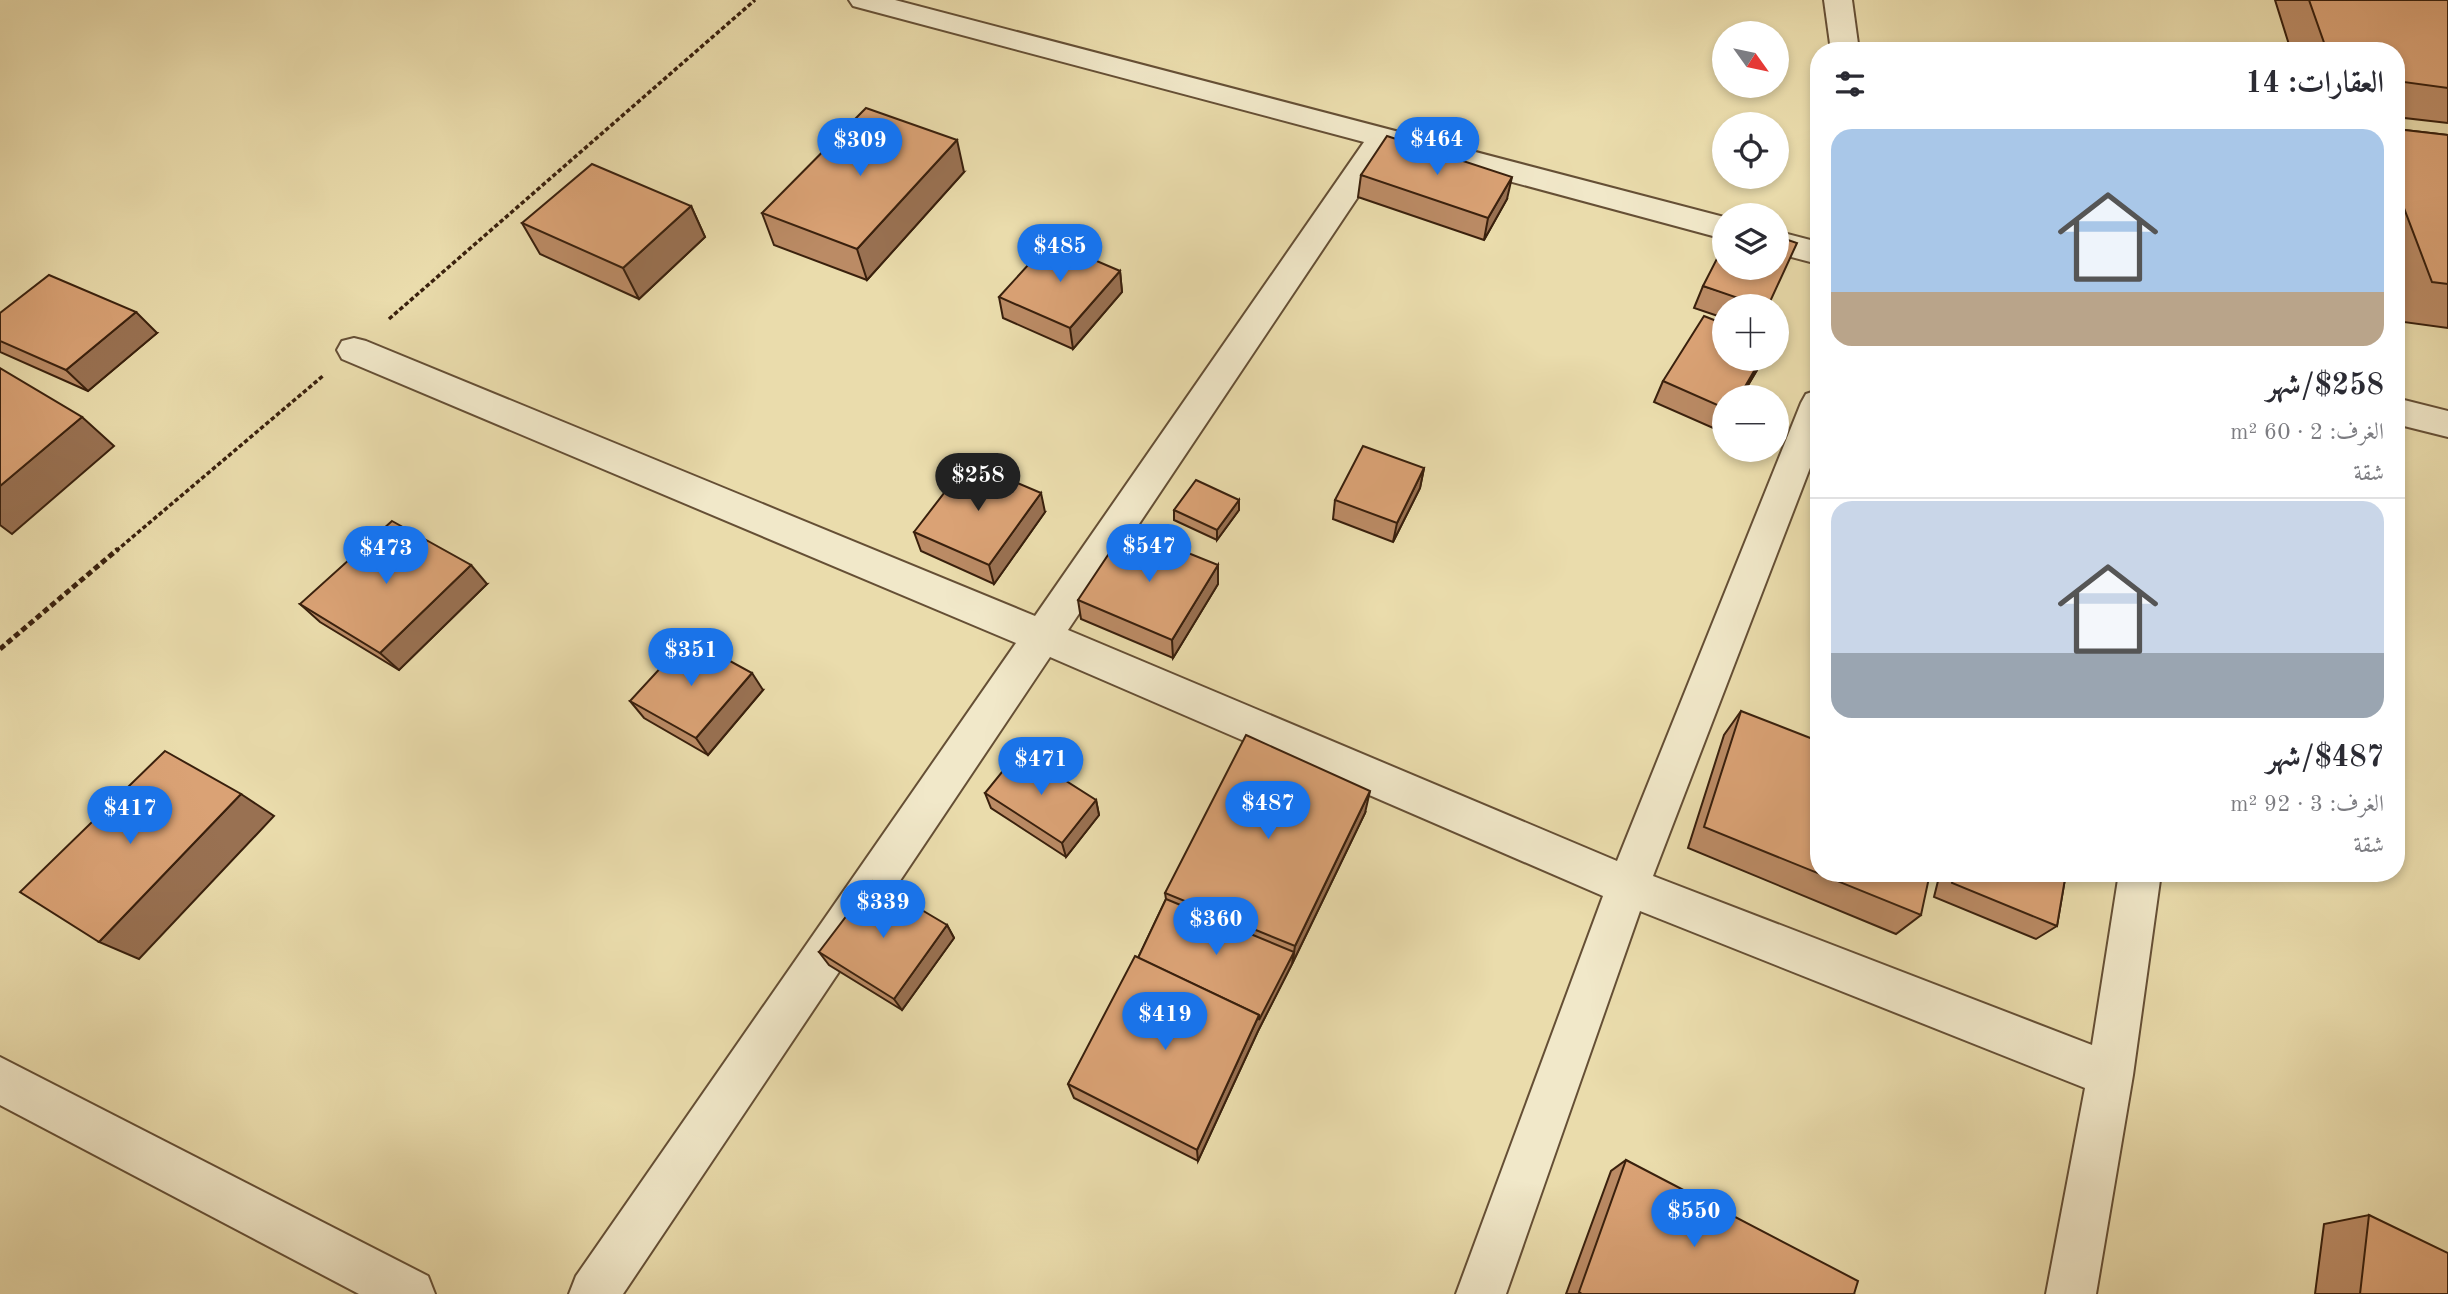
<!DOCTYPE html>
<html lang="ar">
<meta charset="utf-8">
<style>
:root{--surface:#fff;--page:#f7f7f7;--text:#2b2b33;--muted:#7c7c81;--line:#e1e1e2;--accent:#1a73e8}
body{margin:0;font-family:"Old Standard TT",Amiri,serif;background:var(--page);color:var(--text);direction:rtl;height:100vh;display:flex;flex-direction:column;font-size:26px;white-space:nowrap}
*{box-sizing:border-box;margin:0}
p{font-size:23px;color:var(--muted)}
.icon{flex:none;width:38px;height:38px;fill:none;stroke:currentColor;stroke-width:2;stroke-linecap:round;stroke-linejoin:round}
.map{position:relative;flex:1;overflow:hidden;direction:ltr}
.sheet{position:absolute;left:1810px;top:42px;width:595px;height:840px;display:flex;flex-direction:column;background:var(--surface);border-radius:28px;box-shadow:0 4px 10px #0003;direction:rtl}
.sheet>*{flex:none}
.needle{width:46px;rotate:123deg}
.buttons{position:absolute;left:1712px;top:21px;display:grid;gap:14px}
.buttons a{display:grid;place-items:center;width:77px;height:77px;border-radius:50%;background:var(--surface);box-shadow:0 4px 10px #0003;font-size:35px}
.price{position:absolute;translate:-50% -60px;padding:0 16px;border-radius:24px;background:var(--accent);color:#fff;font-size:23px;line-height:46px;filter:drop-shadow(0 2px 4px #0008)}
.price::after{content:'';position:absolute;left:50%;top:42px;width:21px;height:16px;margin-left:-10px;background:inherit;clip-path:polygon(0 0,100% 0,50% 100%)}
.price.selected{background:#222;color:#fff}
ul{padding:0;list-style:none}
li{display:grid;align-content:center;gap:14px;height:371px;padding:0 21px}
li+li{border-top:2px solid var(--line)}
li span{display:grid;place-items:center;height:217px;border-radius:21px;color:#555}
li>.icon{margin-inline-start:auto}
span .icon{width:126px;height:126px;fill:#fffc;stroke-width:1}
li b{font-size:30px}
h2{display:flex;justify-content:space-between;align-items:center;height:84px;padding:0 21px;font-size:30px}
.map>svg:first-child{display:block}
</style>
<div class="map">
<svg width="2448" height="1294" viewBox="0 0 2448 1294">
<rect width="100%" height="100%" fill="#eadcac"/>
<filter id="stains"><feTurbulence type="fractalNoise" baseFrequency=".00286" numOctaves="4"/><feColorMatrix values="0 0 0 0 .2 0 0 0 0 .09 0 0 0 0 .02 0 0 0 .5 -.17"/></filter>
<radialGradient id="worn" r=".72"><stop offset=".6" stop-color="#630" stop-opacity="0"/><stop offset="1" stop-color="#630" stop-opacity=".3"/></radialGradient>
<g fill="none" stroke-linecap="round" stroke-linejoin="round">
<g stroke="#654f35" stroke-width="4">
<g id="minor">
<polygon points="849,0 895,0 1724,217 1724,239 1390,149 1068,630 1617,861 1801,403 1806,394 1818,390 1818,447 1653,876 2092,1045 2119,873 2161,873 2133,1075 2096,1294 2046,1294 2085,1088 1640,911 1506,1294 1456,1294 1603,896 1050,657 623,1294 569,1294 576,1276 1016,643 342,359 337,350 342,341 354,338 366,341 1035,616 1364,142 853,6"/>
<polygon points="1824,0 1852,0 1859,51 1831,51"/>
<polygon points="1776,231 1818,242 1818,264 1776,253"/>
<polygon points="2396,398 2448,411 2448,437 2396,424"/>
<polygon points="0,1057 428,1276 435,1294 359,1294 0,1105"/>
</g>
</g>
<g stroke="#39200d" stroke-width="3.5" stroke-dasharray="4.5 2.5" stroke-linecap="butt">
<polyline points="389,319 755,0"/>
<polyline points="116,551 324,375"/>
</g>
<polyline stroke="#39200d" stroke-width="5" stroke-dasharray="6 3.5" stroke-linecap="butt" points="0,649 118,549"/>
<use href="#minor" fill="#f1e8c9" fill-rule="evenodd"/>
</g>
<g fill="#bb8b65" stroke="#39200d" stroke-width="2">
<polygon points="2275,0 2448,0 2448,123 2396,117 2396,51 2291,51"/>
<polygon points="2396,129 2448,135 2448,328 2396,321"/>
<polygon points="964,172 867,280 774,245 762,213"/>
<polygon points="1361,175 1507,199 1484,240 1358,197"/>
<polygon points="691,206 705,237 639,299 540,254 522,223"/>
<polygon points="1120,271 1122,292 1073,349 1003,318 999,297"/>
<polygon points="1703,286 1768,306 1724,306 1724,318 1694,308"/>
<polygon points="0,313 157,333 88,391 0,352"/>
<polygon points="1760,365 1741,397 1724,397 1724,426 1720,431 1654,402 1663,381"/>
<polygon points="1424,468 1420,488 1393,542 1333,519 1335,500"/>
<polygon points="1239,500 1239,510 1217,540 1174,520 1174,510"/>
<polygon points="1045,512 994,584 921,551 914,532"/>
<polygon points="1218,565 1218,584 1173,658 1081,619 1078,600"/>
<polygon points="487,584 399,670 320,622 300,604"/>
<polygon points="763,690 708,755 644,718 630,701"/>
<polygon points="1741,711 1921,915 1896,934 1688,848 1724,735"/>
<polygon points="985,793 1096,800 1099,815 1066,857 991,808"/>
<polygon points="1365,813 1292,964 1258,1031 1198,1161 1074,1098 1068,1084 1138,958 1166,899 1165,893"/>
<polygon points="1940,873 2066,873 2057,926 2036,939 1934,897"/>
<polygon points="947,925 954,938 902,1010 829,965 819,952"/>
<polygon points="1626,1160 1854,1294 1566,1294 1611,1171"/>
<polygon points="2369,1215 2448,1294 2315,1294 2324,1224"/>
</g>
<g fill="#997152" stroke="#39200d" stroke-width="2">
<polygon points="957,140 964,172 867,280 857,249"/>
<polygon points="1512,177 1507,199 1484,240 1488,218"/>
<polygon points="691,206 705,237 639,299 623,268"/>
<polygon points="1120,271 1122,292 1073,349 1070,328"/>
<polygon points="136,312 157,333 88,391 66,370"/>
<polygon points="1761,359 1763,359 1760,365 1741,397 1739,397"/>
<polygon points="82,417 114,446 12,534 0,525 0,486"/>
<polygon points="1424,468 1420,488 1393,542 1397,523"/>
<polygon points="1041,493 1045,512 994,584 989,565"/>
<polygon points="1239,500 1239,510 1217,540 1217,530"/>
<polygon points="471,565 487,584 399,670 380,653"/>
<polygon points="1218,565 1218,584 1173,658 1172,640"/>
<polygon points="752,673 763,690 708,755 696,738"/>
<polygon points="1370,791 1365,813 1292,964 1295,946"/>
<polygon points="241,794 274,816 139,959 99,942"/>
<polygon points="1096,800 1099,815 1066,857 1062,843"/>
<polygon points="947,925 954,938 902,1010 894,999"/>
<polygon points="1294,952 1292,964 1258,1031 1198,1161 1197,1150 1259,1015"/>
</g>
<g fill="#daa275" stroke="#39200d" stroke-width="2">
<polygon points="2309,0 2448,0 2448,88 2396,81 2396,51 2327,51"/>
<polygon points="866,108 957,140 857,249 762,213"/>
<polygon points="2396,129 2448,135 2448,284 2432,282 2396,187"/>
<polygon points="1387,136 1512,177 1488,218 1361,175"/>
<polygon points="592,164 691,206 623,268 522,223"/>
<polygon points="1776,236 1797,243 1768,306 1761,306 1703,286 1724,245 1724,268 1776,268"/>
<polygon points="1050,241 1120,271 1070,328 999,297"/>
<polygon points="49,275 136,312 66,370 0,341 0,313"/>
<polygon points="1704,316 1724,324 1724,359 1761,359 1739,397 1724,397 1724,408 1663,381"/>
<polygon points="0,368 82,417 0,486"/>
<polygon points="1363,446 1424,468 1397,523 1335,500"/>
<polygon points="968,462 1041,493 989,565 914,532"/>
<polygon points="1196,480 1239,500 1217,530 1174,510"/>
<polygon points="392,521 471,565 380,653 300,604"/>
<polygon points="1126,528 1218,565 1172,640 1078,600"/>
<polygon points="688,638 752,673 696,738 630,701"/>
<polygon points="1741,711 1818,741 1818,873 1930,873 1921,915 1704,827"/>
<polygon points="1246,735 1370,791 1295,946 1165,893"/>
<polygon points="165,751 241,794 99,942 20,892"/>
<polygon points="1019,751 1096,800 1062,843 985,793"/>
<polygon points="1954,873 2066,873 2057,926 1952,883"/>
<polygon points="873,881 947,925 894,999 819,952"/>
<polygon points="1166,899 1294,952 1259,1020 1259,1015 1138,958"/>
<polygon points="1135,956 1259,1015 1197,1150 1068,1084"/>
<polygon points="1626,1160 1858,1281 1854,1294 1582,1294 1579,1292"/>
<polygon points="2369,1215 2448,1253 2448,1294 2360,1294"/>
</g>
<rect width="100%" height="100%" filter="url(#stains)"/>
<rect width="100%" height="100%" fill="url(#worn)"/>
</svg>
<div class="buttons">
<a><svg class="needle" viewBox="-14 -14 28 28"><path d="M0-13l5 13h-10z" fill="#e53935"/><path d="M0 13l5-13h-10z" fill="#7c7c81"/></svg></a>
<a><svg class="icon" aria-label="locate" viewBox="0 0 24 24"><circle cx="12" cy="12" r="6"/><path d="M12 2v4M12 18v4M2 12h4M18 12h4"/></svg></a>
<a><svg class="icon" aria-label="layers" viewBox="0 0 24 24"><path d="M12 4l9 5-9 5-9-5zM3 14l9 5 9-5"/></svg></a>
<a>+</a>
<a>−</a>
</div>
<b class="price" style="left:1437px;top:177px">$464</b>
<b class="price" style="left:860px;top:178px">$309</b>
<b class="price" style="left:1060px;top:284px">$485</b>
<b class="price selected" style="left:978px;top:513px">$258</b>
<b class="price" style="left:1149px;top:584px">$547</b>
<b class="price" style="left:386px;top:586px">$473</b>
<b class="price" style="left:691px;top:688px">$351</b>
<b class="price" style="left:1041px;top:797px">$471</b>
<b class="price" style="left:1268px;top:841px">$487</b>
<b class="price" style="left:130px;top:846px">$417</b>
<b class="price" style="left:883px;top:940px">$339</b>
<b class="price" style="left:1216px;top:957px">$360</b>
<b class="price" style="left:1165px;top:1052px">$419</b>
<b class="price" style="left:1694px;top:1249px">$550</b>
<section class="sheet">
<h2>العقارات: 14<svg class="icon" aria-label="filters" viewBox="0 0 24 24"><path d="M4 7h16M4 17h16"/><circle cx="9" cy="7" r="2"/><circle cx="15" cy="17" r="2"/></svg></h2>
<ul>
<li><span style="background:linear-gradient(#a9c7e8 75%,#b9a48a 0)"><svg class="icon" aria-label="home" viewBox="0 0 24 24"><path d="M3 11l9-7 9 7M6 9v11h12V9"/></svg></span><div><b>$258/شهر</b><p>الغرف: 2 · 60 m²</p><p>شقة</p></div></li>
<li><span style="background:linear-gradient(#c9d6e8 70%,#9aa5b1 0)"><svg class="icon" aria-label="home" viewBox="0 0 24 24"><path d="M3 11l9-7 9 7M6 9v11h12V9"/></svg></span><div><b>$487/شهر</b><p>الغرف: 3 · 92 m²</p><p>شقة</p></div></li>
</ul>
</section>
</div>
